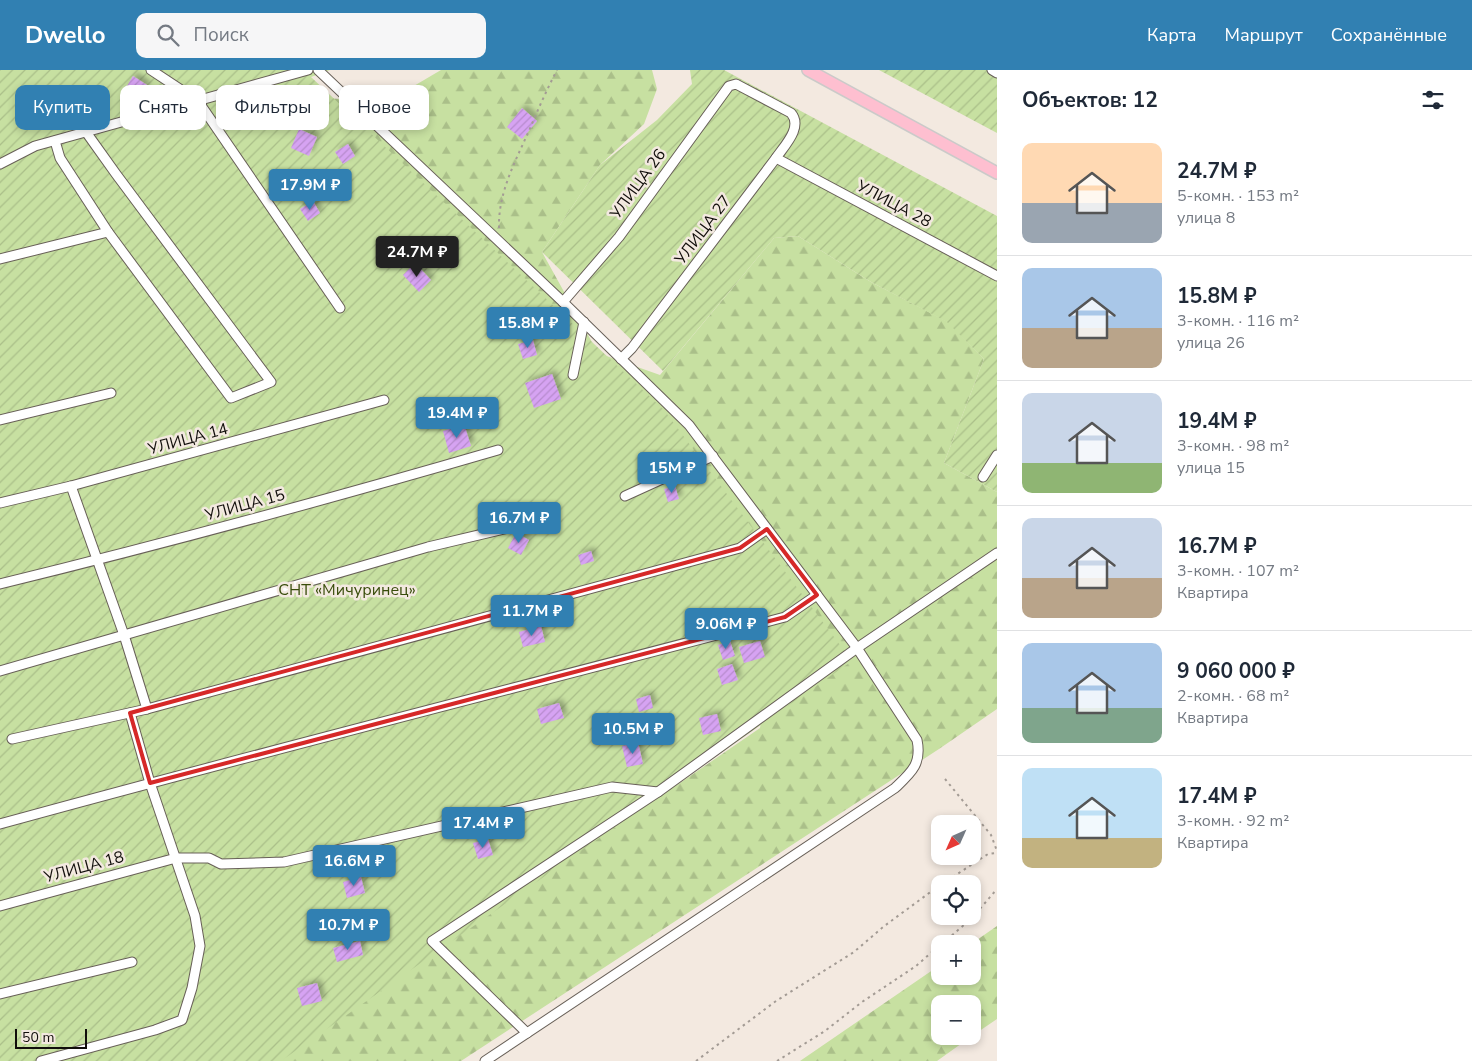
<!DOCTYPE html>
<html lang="ru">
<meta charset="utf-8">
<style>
:root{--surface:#fff;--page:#f6f6f7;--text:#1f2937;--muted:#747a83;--line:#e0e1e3;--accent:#3180b2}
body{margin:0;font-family:"Nunito Sans",sans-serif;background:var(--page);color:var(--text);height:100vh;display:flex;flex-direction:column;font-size:19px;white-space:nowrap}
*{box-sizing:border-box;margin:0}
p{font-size:16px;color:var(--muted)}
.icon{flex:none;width:28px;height:28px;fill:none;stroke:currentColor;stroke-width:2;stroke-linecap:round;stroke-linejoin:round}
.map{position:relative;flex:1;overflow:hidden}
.sheet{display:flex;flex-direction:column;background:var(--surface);width:475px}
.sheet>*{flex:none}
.top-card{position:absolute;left:15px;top:15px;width:475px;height:45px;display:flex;gap:10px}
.needle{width:32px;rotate:225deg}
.tools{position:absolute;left:931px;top:745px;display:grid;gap:10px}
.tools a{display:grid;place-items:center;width:50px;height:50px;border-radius:10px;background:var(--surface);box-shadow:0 2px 8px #0003;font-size:25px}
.scale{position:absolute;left:15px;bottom:12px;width:72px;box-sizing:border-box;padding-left:5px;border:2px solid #110e0b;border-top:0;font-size:14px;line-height:18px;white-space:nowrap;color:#110e0b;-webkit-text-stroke:4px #f3e9e0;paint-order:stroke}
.price{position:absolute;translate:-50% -42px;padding:0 11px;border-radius:5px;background:var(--accent);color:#fff;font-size:16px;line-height:32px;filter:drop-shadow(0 1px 2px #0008)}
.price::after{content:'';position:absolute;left:50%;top:30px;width:15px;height:11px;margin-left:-8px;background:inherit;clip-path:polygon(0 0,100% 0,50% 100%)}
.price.selected{background:#222;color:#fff}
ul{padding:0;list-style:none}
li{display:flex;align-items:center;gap:15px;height:125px;padding:0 25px}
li+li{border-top:1px solid var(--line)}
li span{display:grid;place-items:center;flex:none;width:140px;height:100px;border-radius:10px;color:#555}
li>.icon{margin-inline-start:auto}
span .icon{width:60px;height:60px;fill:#fffc;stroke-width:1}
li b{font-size:21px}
h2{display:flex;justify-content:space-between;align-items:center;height:60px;padding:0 25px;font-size:21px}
.chip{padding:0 18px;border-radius:10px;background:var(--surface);box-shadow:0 2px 8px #0003;font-size:18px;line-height:45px}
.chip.selected{background:var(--accent);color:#fff}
header{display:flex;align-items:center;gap:30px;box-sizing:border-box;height:70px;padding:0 25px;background:var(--accent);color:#fff}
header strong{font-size:24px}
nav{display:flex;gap:28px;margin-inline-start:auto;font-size:18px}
.search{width:350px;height:45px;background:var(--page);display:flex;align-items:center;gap:12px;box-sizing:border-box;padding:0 18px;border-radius:10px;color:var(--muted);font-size:19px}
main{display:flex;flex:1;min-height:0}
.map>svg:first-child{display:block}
</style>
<header>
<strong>Dwello</strong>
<div class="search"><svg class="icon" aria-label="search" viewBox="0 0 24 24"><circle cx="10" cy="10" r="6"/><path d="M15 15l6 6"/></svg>Поиск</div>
<nav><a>Карта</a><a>Маршрут</a><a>Сохранённые</a></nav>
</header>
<main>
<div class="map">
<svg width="997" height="991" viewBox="0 0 997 991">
<defs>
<pattern id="forest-firs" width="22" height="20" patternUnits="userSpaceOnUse" patternTransform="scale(1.25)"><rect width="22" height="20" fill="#c7e0a1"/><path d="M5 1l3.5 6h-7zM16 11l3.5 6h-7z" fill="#aabf89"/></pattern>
<pattern id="garden-furrows" width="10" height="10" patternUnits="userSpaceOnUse" patternTransform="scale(1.25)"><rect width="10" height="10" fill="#c7e0a1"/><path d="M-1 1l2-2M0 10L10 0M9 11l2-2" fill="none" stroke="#aabf89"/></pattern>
<pattern id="building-hatch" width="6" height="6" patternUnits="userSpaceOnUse" patternTransform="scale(1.25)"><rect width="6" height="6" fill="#d6a3f2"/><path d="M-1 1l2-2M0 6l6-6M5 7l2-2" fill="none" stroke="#b78bce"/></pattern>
<filter id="shadow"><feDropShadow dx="4" dy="-4" stdDeviation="2.5" flood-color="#0004"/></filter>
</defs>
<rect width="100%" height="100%" fill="#f3e9e0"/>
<g fill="url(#forest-firs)">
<polygon points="441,0 652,0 657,19 644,54 600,95 542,182 598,283 660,305 774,168 798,166 871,212 948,252 984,289 944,393 997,422 997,639 939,679 461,991 178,991 550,736 677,715 760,658 774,555 259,22 351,30 390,30"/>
<polygon points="997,856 997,949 972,966 972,934 940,934 940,966 972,966 937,991 800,991 940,895 940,906 972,906 972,874 971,874"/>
</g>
<g fill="url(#garden-furrows)">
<polygon points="0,0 330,0 311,7 664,340 852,591 281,991 0,991"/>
<polygon points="690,0 724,0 997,146 997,422 944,393 984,289 947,252 871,212 798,166 774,168 663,301 542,182 600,95 657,50 692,14"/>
<polygon points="879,0 997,0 997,63"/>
</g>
<g fill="url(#building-hatch)" filter="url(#shadow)">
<polygon points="133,6 147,15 137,30 124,21"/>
<polygon points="522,38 537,51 522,69 507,57"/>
<polygon points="299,59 317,67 309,86 291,78"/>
<polygon points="348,74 355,86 343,94 335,82"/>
<polygon points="313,131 320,143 308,151 300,139"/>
<polygon points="415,193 431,210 419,222 403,205"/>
<polygon points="533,270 537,285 523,289 518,274"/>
<polygon points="552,304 561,329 534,338 525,313"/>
<polygon points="464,354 471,376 449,383 443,361"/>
<polygon points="675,416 679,429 668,432 664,419"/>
<polygon points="516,463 529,470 521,485 508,478"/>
<polygon points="591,481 594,491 581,495 578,485"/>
<polygon points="541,556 545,572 523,577 519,562"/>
<polygon points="730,571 735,586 723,590 718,575"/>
<polygon points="760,571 765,587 744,593 739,577"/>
<polygon points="732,594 738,610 722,615 717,599"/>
<polygon points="650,625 653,638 639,642 636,629"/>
<polygon points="559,633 564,648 541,654 537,639"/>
<polygon points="717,644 721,661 703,665 699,648"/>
<polygon points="665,653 669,666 656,670 652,657"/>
<polygon points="638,672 643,694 627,697 622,676"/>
<polygon points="488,769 493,785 478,789 473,773"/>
<polygon points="361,807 365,823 347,828 343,812"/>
<polygon points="360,871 363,885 337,892 333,878"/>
<polygon points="317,913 322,931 302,936 297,918"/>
</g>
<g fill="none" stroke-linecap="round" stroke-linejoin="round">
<g stroke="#686058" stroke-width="11">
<g id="minor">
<polyline points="151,0 198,31 340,238"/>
<path d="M318,0L563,232L689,355L857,578L917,670C922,694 911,703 895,718L485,991"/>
<polyline points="992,0 997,3"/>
<polyline points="55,71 60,88 108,162 231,328 271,312 116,104 86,62"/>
<polyline points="776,88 997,206"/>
<polyline points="0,94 35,76 308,0"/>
<polyline points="0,189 108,162"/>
<path d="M563,232L619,167L729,16L736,14L791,43C803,57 785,75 776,88L632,278L621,289"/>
<polyline points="573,305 584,252"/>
<polyline points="0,350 111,323"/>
<polyline points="983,407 997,385"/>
<polyline points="71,416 124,565 147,639"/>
<polyline points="625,426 713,386"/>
<polyline points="0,433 71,416 384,330"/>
<path d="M0,514C167,473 333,428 498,380"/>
<polyline points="0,601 428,477 529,453"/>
<polyline points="12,669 147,639 740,478 767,459"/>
<path d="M0,754C261,682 524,616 785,547L817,525"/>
<polyline points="0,836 176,788 209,788 221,794 284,792 612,717 658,722"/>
<polyline points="0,924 132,892"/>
<polyline points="527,963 432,871 658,722 857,578 997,483"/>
<polyline points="41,991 155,960 182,950 192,918 200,876 195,846 150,713 130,643"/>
</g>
</g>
<g stroke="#cbcac9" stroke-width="14">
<polyline id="major" points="808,0 997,103"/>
</g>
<g stroke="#a39b94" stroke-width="2" stroke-dasharray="2.5 4" stroke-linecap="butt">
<path d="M499,158C498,124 514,94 528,63C537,42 546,21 557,0"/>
<polyline points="945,709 991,765 997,781"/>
<polyline points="942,814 988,784 997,783"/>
<polyline points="942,874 972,848 997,819"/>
<polyline points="696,991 776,931 854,882 883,857 940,815"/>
<polyline points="777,991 825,961 862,932 916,896 940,875"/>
</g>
<use href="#minor" stroke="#fff" stroke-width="9"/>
<use href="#major" stroke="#febfd0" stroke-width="11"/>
</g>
<path fill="none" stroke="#d62828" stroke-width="4" stroke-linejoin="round" d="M767,459L817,525L785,547L150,713L130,643L740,478Z"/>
<g text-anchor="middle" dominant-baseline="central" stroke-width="5" stroke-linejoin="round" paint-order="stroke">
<g font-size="16" fill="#110e0b" stroke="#f3e9e0">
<text transform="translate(638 114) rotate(-54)">УЛИЦА 26</text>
<text transform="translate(894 134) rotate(28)">УЛИЦА 28</text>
<text transform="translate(703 160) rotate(-53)">УЛИЦА 27</text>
<text transform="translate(188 369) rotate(-15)">УЛИЦА 14</text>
<text transform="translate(245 435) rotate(-15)">УЛИЦА 15</text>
<text transform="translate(84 797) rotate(-15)">УЛИЦА 18</text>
</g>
<g font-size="16" fill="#394d0b" stroke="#f3e9e0">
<text x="347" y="520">СНТ «Мичуринец»</text>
</g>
</g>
</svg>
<div class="tools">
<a><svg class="needle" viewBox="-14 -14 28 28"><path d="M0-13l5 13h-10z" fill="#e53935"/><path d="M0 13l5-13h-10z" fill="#747a83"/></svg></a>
<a><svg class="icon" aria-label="locate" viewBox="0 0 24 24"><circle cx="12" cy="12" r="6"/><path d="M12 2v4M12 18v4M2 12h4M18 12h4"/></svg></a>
<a>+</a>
<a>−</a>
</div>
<div class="scale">50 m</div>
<b class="price" style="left:310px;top:141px">17.9M ₽</b>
<b class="price selected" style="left:417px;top:208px">24.7M ₽</b>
<b class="price" style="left:528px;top:279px">15.8M ₽</b>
<b class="price" style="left:457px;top:369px">19.4M ₽</b>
<b class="price" style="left:672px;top:424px">15M ₽</b>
<b class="price" style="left:519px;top:474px">16.7M ₽</b>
<b class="price" style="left:532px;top:567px">11.7M ₽</b>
<b class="price" style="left:726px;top:580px">9.06M ₽</b>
<b class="price" style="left:633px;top:685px">10.5M ₽</b>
<b class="price" style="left:483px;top:779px">17.4M ₽</b>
<b class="price" style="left:354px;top:817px">16.6M ₽</b>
<b class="price" style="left:348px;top:881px">10.7M ₽</b>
<div class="top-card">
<a class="chip selected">Купить</a>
<a class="chip">Снять</a>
<a class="chip">Фильтры</a>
<a class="chip">Новое</a>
</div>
</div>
<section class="sheet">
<h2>Объектов: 12<svg class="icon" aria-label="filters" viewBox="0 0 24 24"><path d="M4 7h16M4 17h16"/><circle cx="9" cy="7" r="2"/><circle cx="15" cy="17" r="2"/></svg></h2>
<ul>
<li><span style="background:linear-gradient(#ffd9b3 60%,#9aa5b1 0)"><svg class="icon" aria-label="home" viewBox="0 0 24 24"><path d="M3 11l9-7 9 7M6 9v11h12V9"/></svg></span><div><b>24.7M ₽</b><p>5-комн. · 153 m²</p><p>улица 8</p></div></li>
<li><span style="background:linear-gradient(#a9c7e8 60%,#b9a48a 0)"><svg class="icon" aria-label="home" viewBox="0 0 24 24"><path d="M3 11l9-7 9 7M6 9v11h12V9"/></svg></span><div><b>15.8M ₽</b><p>3-комн. · 116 m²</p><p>улица 26</p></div></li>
<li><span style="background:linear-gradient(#c9d6e8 70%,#8fb573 0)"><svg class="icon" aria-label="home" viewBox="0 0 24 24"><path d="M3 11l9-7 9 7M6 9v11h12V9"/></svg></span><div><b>19.4M ₽</b><p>3-комн. · 98 m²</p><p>улица 15</p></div></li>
<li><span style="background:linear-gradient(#c9d6e8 60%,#b9a48a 0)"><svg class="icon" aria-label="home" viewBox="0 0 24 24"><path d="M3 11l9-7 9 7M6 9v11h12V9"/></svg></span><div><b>16.7M ₽</b><p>3-комн. · 107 m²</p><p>Квартира</p></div></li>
<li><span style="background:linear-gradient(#a9c7e8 65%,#7fa58c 0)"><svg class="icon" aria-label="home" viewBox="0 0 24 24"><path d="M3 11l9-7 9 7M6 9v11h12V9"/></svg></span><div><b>9 060 000 ₽</b><p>2-комн. · 68 m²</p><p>Квартира</p></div></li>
<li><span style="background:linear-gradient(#bfe0f5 70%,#c2b280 0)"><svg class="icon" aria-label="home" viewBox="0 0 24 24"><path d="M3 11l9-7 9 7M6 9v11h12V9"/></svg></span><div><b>17.4M ₽</b><p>3-комн. · 92 m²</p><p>Квартира</p></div></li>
</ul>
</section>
</main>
